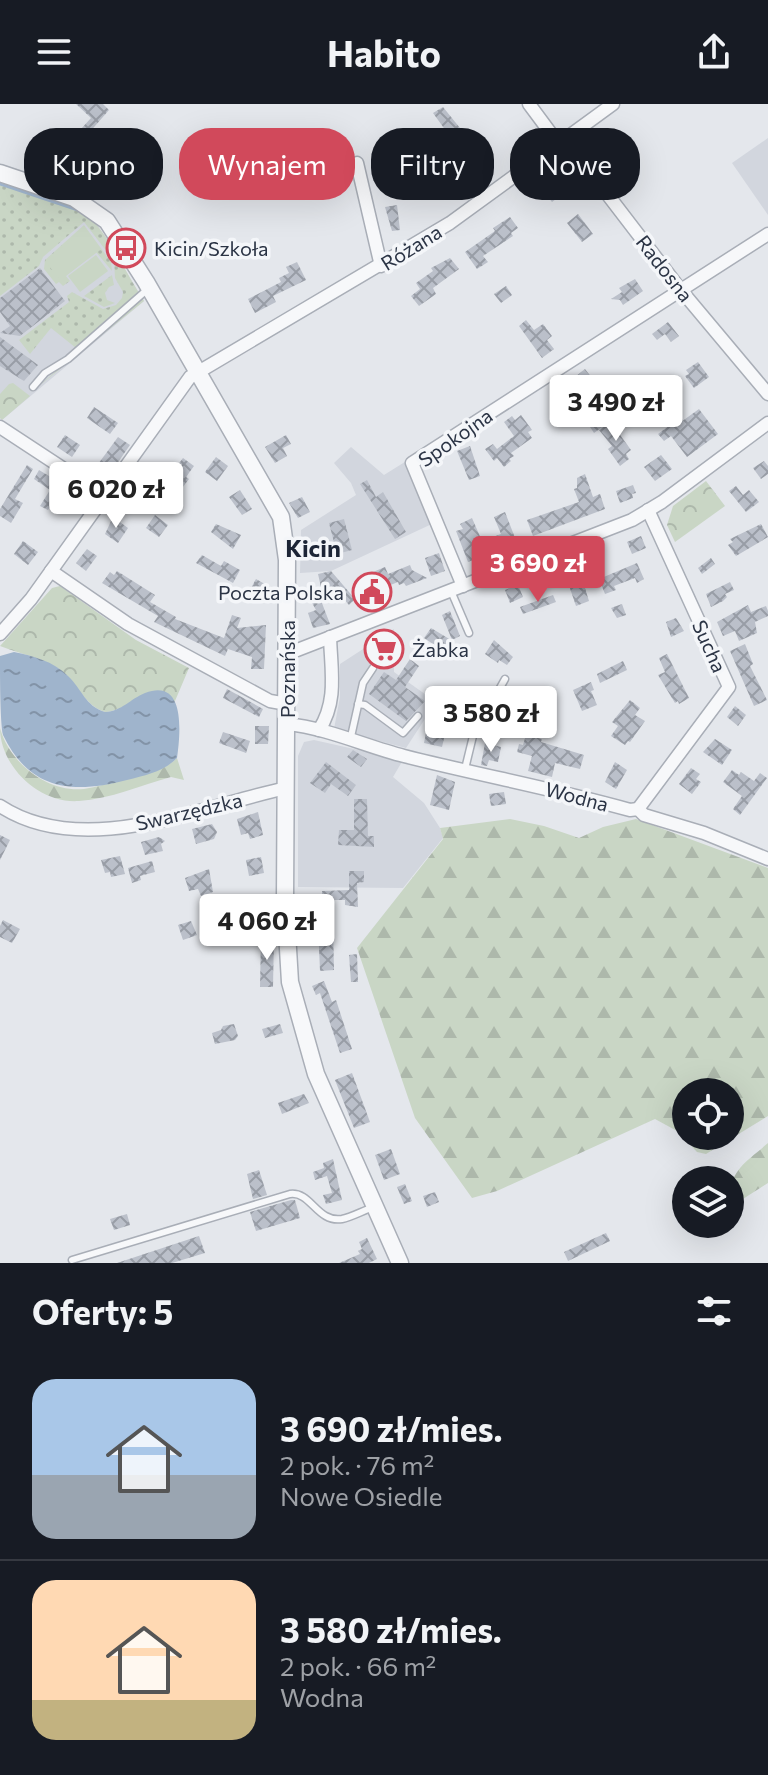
<!DOCTYPE html>
<html lang="pl">
<meta charset="utf-8">
<style>
:root{--surface:#171b24;--page:#20242c;--text:#f1f3f6;--muted:#9ea1a6;--line:#363941;--accent:#d1495b}
body{margin:0;font-family:Commissioner,sans-serif;background:var(--page);color:var(--text);height:100vh;display:flex;flex-direction:column;font-size:30px;white-space:nowrap}
*{box-sizing:border-box;margin:0}
p{font-size:26px;color:var(--muted)}
.icon{flex:none;width:44px;height:44px;fill:none;stroke:currentColor;stroke-width:2;stroke-linecap:round;stroke-linejoin:round}
.map{position:relative;height:1159px;overflow:hidden}
.side{display:flex;flex-direction:column;background:var(--surface);flex:1}
.side>*{flex:none}
.hud{position:absolute;left:24px;top:24px;width:720px;height:72px;display:flex;gap:16px}
.fabs{position:absolute;left:672px;top:974px;display:grid;gap:16px}
.fabs a{display:grid;place-items:center;width:72px;height:72px;border-radius:50%;background:var(--surface);box-shadow:0 8px 32px #0002;font-size:40px}
.price{position:absolute;translate:-50% -68px;padding:0 18px;border-radius:8px;background:#fff;color:#222;font-size:26px;line-height:52px;filter:drop-shadow(0 2px 4px #0008)}
.price::after{content:'';position:absolute;left:50%;top:48px;width:24px;height:18px;margin-left:-12px;background:inherit;clip-path:polygon(0 0,100% 0,50% 100%)}
.price.current{background:var(--accent);color:#fff}
ul{padding:0;list-style:none}
li{display:flex;align-items:center;gap:24px;height:200px;padding:0 32px}
li+li{border-top:2px solid var(--line)}
li span{display:grid;place-items:center;flex:none;width:224px;height:160px;border-radius:24px;color:#555}
li>.icon{margin-inline-start:auto}
span .icon{width:96px;height:96px;fill:#fffc;stroke-width:1}
li b{font-size:34px}
h2{display:flex;justify-content:space-between;align-items:center;height:96px;padding:0 32px;font-size:34px}
.chip{padding:0 28px;border-radius:32px;background:var(--surface);box-shadow:0 8px 32px #0002;font-size:28px;line-height:72px}
.chip.current{background:var(--accent);color:#fff}
header{display:flex;justify-content:space-between;align-items:center;height:104px;padding:0 32px;background:var(--surface);font-size:36px;font-weight:700}
.map>svg:first-child{display:block}
</style>
<header><svg class="icon" aria-label="menu" viewBox="0 0 24 24"><path d="M4 6h16M4 12h16M4 18h16"/></svg>Habito<svg class="icon" aria-label="share" viewBox="0 0 24 24"><path d="M12 15V3M7 8l5-5 5 5M5 13v7h14v-7"/></svg></header>
<div class="map">
<svg width="768" height="1159" viewBox="0 0 768 1159">
<defs>
<pattern id="grass-dots" width="8" height="8" patternUnits="userSpaceOnUse" patternTransform="scale(2)"><rect width="8" height="8" fill="#c9d6c5"/><path d="M2 2h.1M6 6h.1" fill="none" stroke="#adb8ab" stroke-width="1.8" stroke-linecap="round"/></pattern>
<pattern id="forest-firs" width="22" height="20" patternUnits="userSpaceOnUse" patternTransform="scale(2)"><rect width="22" height="20" fill="#c9d6c5"/><path d="M5 1l3.5 6h-7zM16 11l3.5 6h-7z" fill="#adb8ab"/></pattern>
<pattern id="park-crowns" width="20" height="18" patternUnits="userSpaceOnUse" patternTransform="scale(2)"><rect width="20" height="18" fill="#c9d6c5"/><path d="M2 6a3 3 0 1 1 6 0M12 15a3 3 0 1 1 6 0" fill="none" stroke="#adb8ab"/></pattern>
<pattern id="water-ripples" width="26" height="14" patternUnits="userSpaceOnUse" patternTransform="scale(2)"><rect width="26" height="14" fill="#9fb4cc"/><path d="M2 4q2-2 4 0t4 0M15 11q2-2 4 0t4 0" fill="none" stroke="#8293a7"/></pattern>
<pattern id="building-cross-hatch" width="8" height="8" patternUnits="userSpaceOnUse" patternTransform="scale(2)"><rect width="8" height="8" fill="#bbc0ca"/><path d="M0 0l8 8M0 8l8-8" fill="none" stroke="#989da6"/></pattern>
</defs>
<rect width="100%" height="100%" fill="#e4e7ec"/>
<g fill="#d2d6de">
<polygon points="768,34 768,111 732,59"/>
<polygon points="84,108 98,122 144,197 2,316 0,314 0,181"/>
<polygon points="351,343 384,371 408,356 434,419 331,467 300,469 301,426 356,391 351,379 334,359"/>
<polygon points="394,525 394,568 436,598 406,644 334,625 340,593 340,560"/>
<polygon points="314,636 403,656 393,673 424,699 440,724 443,734 403,784 298,783 298,652 304,638"/>
</g>
<g fill="url(#grass-dots)">
<path d="M0,77C27,86 58,92 82,107C105,123 124,165 139,189L76,244L51,224L30,250L19,236L69,198L67,192L72,188L103,205L116,201L122,194L123,188L115,174L114,157L84,118L43,153L39,162L0,192Z"/>
<polygon points="84,121 111,158 112,167 96,148 100,145 61,176 66,172 70,177 63,182 59,178 56,180 44,165 45,156"/>
<polygon points="112,171 114,181 109,183 105,189 107,196 115,199 104,203 84,192"/>
<polygon points="142,194 144,197 28,291"/>
</g>
<g fill="url(#forest-firs)" fill-rule="evenodd">
<path d="M0,624C9,658 47,689 84,685C98,683 112,678 126,674C144,670 163,668 177,654L184,676L171,673C142,681 110,695 79,697C39,700 0,662 0,624Z"/>
<path d="M510,715L544,722L579,734L603,723L636,715L768,764V1012L706,1050L697,1048L677,1027L655,1015L497,1087L472,1094L415,1014L357,844L443,735L440,724ZM730,988V1032H686V988Z"/>
<path d="M768,1039V1079L732,1102C726,1068 744,1060 768,1039Z"/>
</g>
<g fill="url(#park-crowns)">
<polygon points="13,279 30,292 2,316 0,314 0,290 9,280"/>
<polygon points="706,377 725,402 675,438 667,421 673,402"/>
<path d="M60,482L136,536L189,564L175,597C150,576 130,607 105,608C83,601 78,578 59,565C41,553 20,550 0,542L52,484Z"/>
</g>
<g fill="#c9d6c5">
<polygon points="85,126 100,146 60,176 45,157"/>
<polygon points="96,151 108,167 80,188 68,172"/>
</g>
<path fill="url(#water-ripples)" d="M14,548C33,552 53,557 68,572C82,585 85,602 105,608C122,607 130,595 145,589C187,573 180,632 177,654C163,668 146,671 127,676C73,690 30,687 3,631C0,618 0,569 0,552Z"/>
<g fill="none" stroke-linecap="round" stroke-linejoin="round">
<polyline stroke="#9fb4cc" stroke-width="3" points="0,80 78,106"/>
</g>
<g fill="url(#building-cross-hatch)">
<polygon points="76,0 103,0 109,6 88,30 81,25 91,14"/>
<polygon points="443,3 464,29 457,34 455,31 451,34 433,9"/>
<polygon points="55,44 66,48 57,70 45,65"/>
<polygon points="463,64 465,68 470,64 476,73 447,96 433,76 444,69 448,75"/>
<polygon points="401,66 402,70 405,70 407,80 404,81 405,85 391,88 387,68"/>
<polygon points="556,79 564,89 552,98 544,88"/>
<polygon points="397,101 400,126 392,127 385,103"/>
<polygon points="578,110 593,130 582,138 567,119"/>
<polygon points="510,113 518,124 511,129 513,132 483,152 488,158 477,165 465,148 495,127 493,124"/>
<polygon points="450,154 459,165 433,184 436,190 419,202 411,192 420,185 416,179 433,167 431,164"/>
<polygon points="297,158 306,176 273,192 276,198 255,209 248,195 281,178 279,174 289,169 286,163"/>
<polygon points="40,164 65,197 20,232 0,229 10,222 0,208 0,194"/>
<polygon points="635,175 643,187 623,201 620,196 611,195 622,188 619,184"/>
<polygon points="506,182 512,191 501,199 494,190"/>
<polygon points="526,216 534,226 543,220 552,232 547,236 554,245 542,254 519,222"/>
<polygon points="668,218 679,232 671,238 665,230 657,236 652,230"/>
<polygon points="0,233 38,261 24,277 0,262"/>
<polygon points="698,258 709,273 694,284 685,272 689,270 686,266"/>
<polygon points="585,265 595,278 585,286 575,273"/>
<polygon points="585,297 605,321 594,329 577,303"/>
<polygon points="94,303 118,319 110,330 87,314"/>
<polygon points="699,305 718,330 687,353 671,332 664,337 658,330 678,315 681,318"/>
<polygon points="521,311 532,326 528,328 532,334 511,349 514,352 509,355 511,357 504,363 497,354 494,357 485,345 493,340 497,345 514,332 504,318 512,312 515,316"/>
<polygon points="610,317 631,346 626,350 629,355 620,362 608,345 612,342 599,326"/>
<polygon points="65,331 80,341 72,353 57,343"/>
<polygon points="286,331 291,340 283,344 287,352 275,359 265,343"/>
<polygon points="118,333 130,341 103,380 90,371"/>
<polygon points="470,342 480,372 469,376 457,347"/>
<polygon points="661,351 672,365 655,377 644,363"/>
<polygon points="216,353 228,362 217,377 205,368"/>
<polygon points="183,354 194,362 186,373 189,375 173,396 159,386"/>
<polygon points="764,357 768,362 768,370 761,375 753,364"/>
<polygon points="27,361 33,365 15,395 23,399 11,419 0,412 0,405"/>
<polygon points="39,366 64,381 48,406 40,402 50,386 34,375"/>
<polygon points="144,368 155,376 143,393 132,385"/>
<polygon points="585,370 593,393 600,390 605,405 533,432 527,416 579,398 574,385 577,384 577,374"/>
<polygon points="367,376 376,393 383,388 406,428 395,435 360,380"/>
<polygon points="633,381 636,389 632,390 633,394 620,399 616,387"/>
<polygon points="736,382 743,391 749,386 759,398 746,408 729,387"/>
<polygon points="240,386 252,405 242,411 229,393"/>
<polygon points="302,393 310,408 298,414 289,399"/>
<polygon points="505,408 517,439 468,458 456,427 463,425 460,420 472,414 482,437 501,430 494,413"/>
<polygon points="155,411 168,421 159,433 146,424"/>
<polygon points="113,413 128,424 118,439 105,430"/>
<polygon points="344,415 352,446 337,450 329,419"/>
<polygon points="216,420 241,431 233,445 211,428"/>
<polygon points="761,420 768,433 736,452 728,441 733,438 730,435"/>
<polygon points="641,432 646,444 632,450 627,438"/>
<polygon points="23,437 38,448 28,461 14,450"/>
<polygon points="87,445 97,452 86,467 76,459"/>
<polygon points="439,449 445,467 431,472 425,454"/>
<polygon points="202,451 221,462 224,457 240,466 233,479 196,459"/>
<polygon points="711,454 715,460 702,470 698,464"/>
<polygon points="577,458 589,497 576,502 563,464"/>
<polygon points="637,459 644,475 637,479 635,474 614,482 616,486 605,490 599,475"/>
<polygon points="410,461 412,466 427,474 406,482 404,479 399,481 398,478 368,490 363,477 375,472 373,468 385,463 388,470"/>
<polygon points="117,467 155,491 150,498 176,513 175,515 224,534 232,511 241,514 237,524 266,521 264,565 251,565 252,553 228,545 225,552 154,518 158,512 102,479 110,468 114,471"/>
<polygon points="331,467 355,495 349,501 336,486 320,494 330,520 313,524 308,509 316,506 307,490 321,483 318,470"/>
<polygon points="256,475 270,483 266,492 262,490 260,493 253,489 254,486 251,484"/>
<polygon points="730,478 734,486 725,490 727,493 723,497 711,503 706,490"/>
<polygon points="518,481 523,493 510,499 505,486"/>
<polygon points="553,491 556,498 523,510 520,503"/>
<polygon points="622,500 626,511 617,514 611,504"/>
<polygon points="748,501 751,508 766,502 768,507 768,512 755,518 757,529 739,537 735,527 723,532 717,518"/>
<polygon points="450,507 460,532 452,536 442,511"/>
<polygon points="676,514 684,527 671,533 666,518"/>
<polygon points="431,524 451,536 442,546 424,534"/>
<polygon points="494,536 513,553 507,561 499,556 498,559 485,550"/>
<polygon points="745,540 753,560 750,562 767,596 754,602 730,547"/>
<polygon points="667,550 689,594 679,600 678,597 675,599 658,571 665,568 659,554"/>
<polygon points="410,555 419,562 405,583 425,597 406,617 369,590 384,568 396,576"/>
<polygon points="623,557 627,566 600,579 597,570"/>
<polygon points="591,578 594,586 591,587 597,601 582,607 573,586"/>
<polygon points="227,585 263,605 259,613 223,594"/>
<polygon points="630,596 640,604 635,611 645,617 630,638 628,637 625,641 611,632 618,622 612,618"/>
<polygon points="735,602 746,611 738,622 727,613"/>
<polygon points="255,622 269,622 268,640 255,640"/>
<polygon points="427,624 446,626 442,643 424,639"/>
<polygon points="223,628 250,637 246,649 219,639"/>
<polygon points="526,631 542,635 541,638 584,651 580,665 555,659 552,673 528,667 532,652 517,648 519,640 523,641"/>
<polygon points="715,635 732,646 722,661 703,648"/>
<polygon points="485,639 501,643 498,658 489,656 487,662 481,661"/>
<polygon points="353,646 367,655 361,663 347,653"/>
<polygon points="326,658 356,681 348,692 331,680 325,689 310,679"/>
<polygon points="615,658 627,666 616,685 605,678"/>
<polygon points="691,664 700,670 696,675 701,678 692,690 679,680"/>
<polygon points="732,666 739,671 741,668 754,677 760,669 767,674 740,711 733,705 742,692 723,678"/>
<polygon points="437,671 455,678 449,706 430,701"/>
<polygon points="504,688 506,700 491,702 489,690"/>
<polygon points="354,695 367,695 368,732 374,732 374,743 338,741 339,726 354,726"/>
<polygon points="258,708 263,731 250,735 248,729 241,731 237,715"/>
<polygon points="212,720 217,728 214,735 196,740 192,725"/>
<polygon points="0,731 10,736 0,756"/>
<polygon points="159,733 165,737 161,740 163,747 145,751 141,738"/>
<polygon points="120,752 125,770 111,773 110,768 105,769 101,756"/>
<polygon points="261,753 264,769 249,772 246,756"/>
<polygon points="152,757 155,768 140,772 141,776 132,779 128,764"/>
<polygon points="209,765 213,788 201,792 198,785 189,787 185,774"/>
<polygon points="349,767 364,767 364,778 357,779 358,803 345,801 345,796 332,796 332,802 322,802 322,787 349,786"/>
<rect x="238" y="805" width="24" height="15"/>
<polygon points="3,816 20,825 12,839 0,833 0,822"/>
<polygon points="191,817 197,831 183,836 178,821"/>
<polygon points="318,821 333,821 334,866 320,867"/>
<polygon points="261,832 274,832 273,883 260,883"/>
<polygon points="357,850 358,878 351,878 349,851"/>
<polygon points="324,877 332,898 336,896 352,945 340,949 320,889 316,891 312,882"/>
<polygon points="234,920 238,932 235,936 215,940 212,929 221,926 223,922"/>
<polygon points="280,920 283,929 265,934 262,925"/>
<polygon points="352,969 370,1018 354,1024 335,976"/>
<polygon points="304,990 309,999 282,1010 278,999"/>
<polygon points="391,1045 400,1070 384,1076 375,1051"/>
<polygon points="333,1055 342,1096 326,1100 323,1091 332,1089 327,1072 315,1076 313,1068 324,1064 323,1059"/>
<polygon points="259,1066 267,1091 253,1095 247,1070"/>
<polygon points="405,1080 412,1097 404,1100 397,1083"/>
<polygon points="435,1088 439,1098 427,1103 423,1092"/>
<polygon points="291,1096 295,1096 300,1114 256,1127 250,1108"/>
<polygon points="127,1110 130,1121 114,1126 110,1115"/>
<polygon points="606,1129 610,1137 568,1157 564,1148"/>
<polygon points="199,1132 205,1149 172,1159 117,1159"/>
<polygon points="367,1134 377,1155 369,1159 339,1159 360,1150 358,1147 362,1145 359,1138"/>
</g>
<g fill="none" stroke-linecap="round" stroke-linejoin="round">
<g stroke="#a9aeb7" stroke-width="9">
<g id="service">
<polyline points="33,283 45,269 68,255 149,184"/>
<polyline points="451,487 469,529"/>
<polyline points="358,600 365,601 403,629 418,612"/>
<polyline points="350,637 363,579 373,564"/>
<polyline points="465,665 473,632 505,575"/>
<polyline points="219,826 286,826"/>
<path d="M72,1156L290,1090C311,1087 317,1119 342,1115C352,1113 364,1106 374,1103"/>
</g>
</g>
<g stroke="#a9aeb7" stroke-width="15">
<g id="minor">
<polyline points="529,0 558,39"/>
<polyline points="565,35 680,185 768,290"/>
<polyline points="357,59 381,162"/>
<polyline points="0,323 105,392"/>
<polyline points="51,467 128,520 270,597 287,600"/>
<polyline points="463,482 412,359 768,130"/>
<polyline points="0,530 31,495 190,273 450,119 613,0"/>
<polyline points="287,550 632,416 662,398 768,319"/>
<path d="M287,620C327,624 365,642 404,652C479,671 555,685 630,706L638,705L644,711L704,729L768,755"/>
<path d="M319,626C338,597 331,566 330,533"/>
<path d="M0,702C82,756 200,703 286,684"/>
<polyline points="638,705 729,583 648,406"/>
</g>
</g>
<g stroke="#a9aeb7" stroke-width="19">
<polyline id="tertiary" points="0,69 74,94 107,117 146,178 281,413 287,456 285,795 290,878 316,970 400,1159"/>
</g>
<use href="#service" stroke="#f7f8fa" stroke-width="6"/>
<use href="#minor" stroke="#f7f8fa" stroke-width="12"/>
<use href="#tertiary" stroke="#f7f8fa" stroke-width="16"/>
</g>
<defs>
<g id="bus-ring" transform="scale(2)"><circle r="9.5" fill="#f4f6f9" stroke="#d1495b" stroke-width="1.5"/><path d="M-5-6H5V4H4V6H2V4H-2V6H-4V4H-5ZM-3.5-4V0h7V-4ZM-3.5 1.2v1.5H-2V1.2ZM2 1.2v1.5H3.5V1.2Z" fill="#d1495b"/></g>
<g id="civic-ring" transform="scale(2)"><circle r="9.5" fill="#f4f6f9" stroke="#d1495b" stroke-width="1.5"/><path d="M-.6-6.5H3V-4.5H.6V-3L4-1V1h2V6H-6V1h2V-1L-.6-3ZM-1.2 2.5V6h2.4V2.5Z" fill="#d1495b"/></g>
<g id="supermarket-ring" transform="scale(2)"><circle r="9.5" fill="#f4f6f9" stroke="#d1495b" stroke-width="1.5"/><path d="M-6-5.5h2.5l.6 2H6L4.5 2H-2.5L-4.4-4H-6ZM-1.5 3.2a1.3 1.3 0 1 0 .1 0ZM3 3.2a1.3 1.3 0 1 0 .1 0Z" fill="#d1495b"/></g>
</defs>
<g fill-rule="evenodd">
<use href="#bus-ring" x="126" y="144"/>
<use href="#civic-ring" x="372" y="488"/>
<use href="#supermarket-ring" x="384" y="545"/>
</g>
<g text-anchor="middle" dominant-baseline="central" stroke-width="7" stroke-linejoin="round" paint-order="stroke">
<g font-size="20" fill="#2b3445" stroke="#f4f6f9">
<text transform="translate(411 143) rotate(-32)">Różana</text>
<text transform="translate(665 164) rotate(52)">Radosna</text>
<text transform="translate(455 333) rotate(-35)">Spokojna</text>
<text transform="translate(710 542) rotate(66)">Sucha</text>
<text transform="translate(287 565) rotate(-90)">Poznańska</text>
<text transform="translate(577 692) rotate(15)">Wodna</text>
<text transform="translate(189 707) rotate(-13)">Swarzędzka</text>
</g>
<g font-size="20" fill="#2b3445" stroke="#f4f6f9" text-anchor="start">
<text x="154" y="144">Kicin/Szkoła</text>
<text x="344" y="488" text-anchor="end">Poczta Polska</text>
<text x="412" y="545">Żabka</text>
</g>
<g font-size="24" font-weight="bold" fill="#1d2536" stroke="#f4f6f9">
<text x="313" y="443">Kicin</text>
</g>
</g>
</svg>
<div class="fabs">
<a><svg class="icon" aria-label="locate" viewBox="0 0 24 24"><circle cx="12" cy="12" r="6"/><path d="M12 2v4M12 18v4M2 12h4M18 12h4"/></svg></a>
<a><svg class="icon" aria-label="layers" viewBox="0 0 24 24"><path d="M12 4l9 5-9 5-9-5zM3 14l9 5 9-5"/></svg></a>
</div>
<b class="price" style="left:616px;top:339px">3 490 zł</b>
<b class="price" style="left:116px;top:426px">6 020 zł</b>
<b class="price current" style="left:538px;top:500px">3 690 zł</b>
<b class="price" style="left:491px;top:650px">3 580 zł</b>
<b class="price" style="left:267px;top:858px">4 060 zł</b>
<div class="hud">
<a class="chip">Kupno</a>
<a class="chip current">Wynajem</a>
<a class="chip">Filtry</a>
<a class="chip">Nowe</a>
</div>
</div>
<section class="side">
<h2>Oferty: 5<svg class="icon" aria-label="filters" viewBox="0 0 24 24"><path d="M4 7h16M4 17h16"/><circle cx="9" cy="7" r="2"/><circle cx="15" cy="17" r="2"/></svg></h2>
<ul>
<li><span style="background:linear-gradient(#a9c7e8 60%,#9aa5b1 0)"><svg class="icon" aria-label="home" viewBox="0 0 24 24"><path d="M3 11l9-7 9 7M6 9v11h12V9"/></svg></span><div><b>3 690 zł/mies.</b><p>2 pok. · 76 m²</p><p>Nowe Osiedle</p></div></li>
<li><span style="background:linear-gradient(#ffd9b3 75%,#c2b280 0)"><svg class="icon" aria-label="home" viewBox="0 0 24 24"><path d="M3 11l9-7 9 7M6 9v11h12V9"/></svg></span><div><b>3 580 zł/mies.</b><p>2 pok. · 66 m²</p><p>Wodna</p></div></li>
</ul>
</section>
